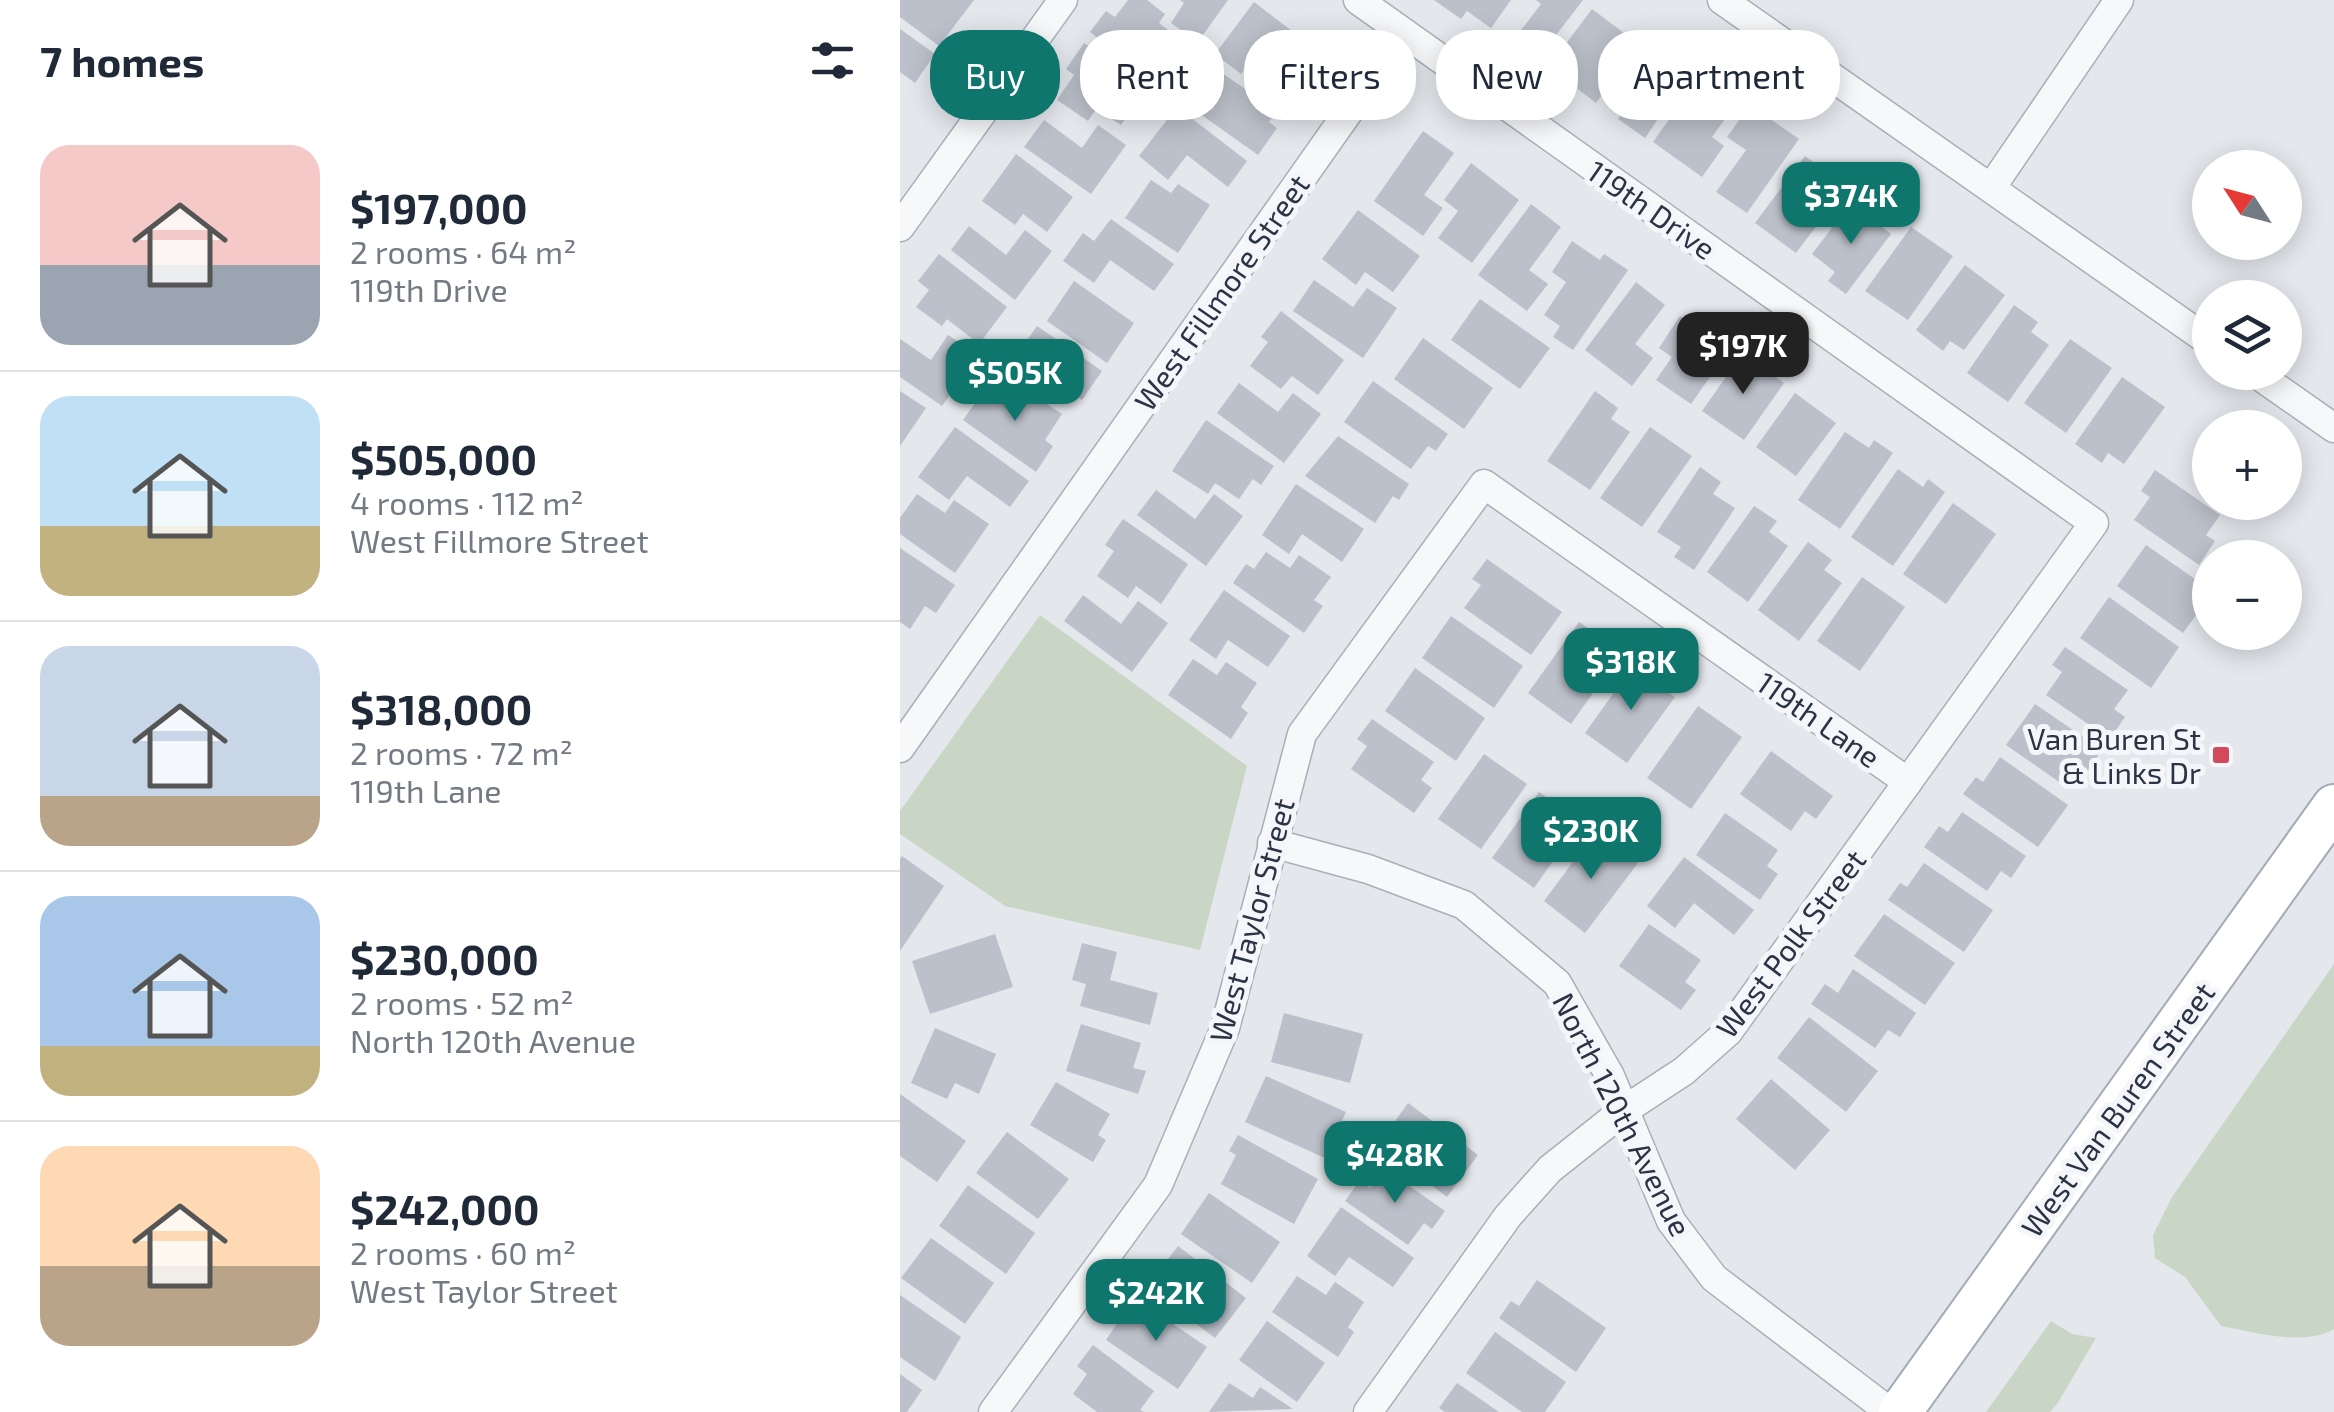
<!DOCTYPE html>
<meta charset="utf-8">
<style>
:root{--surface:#fff;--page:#f2f2f3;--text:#1f2937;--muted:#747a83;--line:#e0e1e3;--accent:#0f766e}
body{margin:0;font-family:"Exo 2",sans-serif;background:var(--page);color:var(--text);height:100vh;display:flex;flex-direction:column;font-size:38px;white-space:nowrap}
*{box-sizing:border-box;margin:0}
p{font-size:32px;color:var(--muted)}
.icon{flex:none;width:55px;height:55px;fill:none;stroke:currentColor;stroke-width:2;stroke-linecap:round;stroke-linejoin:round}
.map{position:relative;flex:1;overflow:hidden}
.side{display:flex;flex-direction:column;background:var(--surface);width:900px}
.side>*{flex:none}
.hud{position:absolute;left:30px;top:30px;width:950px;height:90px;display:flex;gap:20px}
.needle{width:65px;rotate:306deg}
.buttons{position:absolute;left:1292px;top:150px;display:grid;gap:20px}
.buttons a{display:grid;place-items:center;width:110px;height:110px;border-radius:50%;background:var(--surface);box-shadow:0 5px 25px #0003;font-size:50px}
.price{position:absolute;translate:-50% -85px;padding:0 22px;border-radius:20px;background:var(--accent);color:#fff;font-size:32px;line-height:65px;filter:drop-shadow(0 2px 5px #0008)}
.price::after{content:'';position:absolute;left:50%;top:60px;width:30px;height:22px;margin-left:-15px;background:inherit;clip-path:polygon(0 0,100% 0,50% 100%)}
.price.active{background:#222;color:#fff}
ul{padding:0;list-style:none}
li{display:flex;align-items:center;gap:30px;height:250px;padding:0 40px}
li+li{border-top:2px solid var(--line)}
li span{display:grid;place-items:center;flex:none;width:280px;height:200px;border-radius:30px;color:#555}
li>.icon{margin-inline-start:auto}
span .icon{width:120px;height:120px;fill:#fffc;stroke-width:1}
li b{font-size:42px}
h2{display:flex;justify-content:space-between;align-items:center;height:120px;padding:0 40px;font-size:42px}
.tag{padding:0 35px;border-radius:40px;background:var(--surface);box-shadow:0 5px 25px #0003;font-size:35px;line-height:90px}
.tag.active{background:var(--accent);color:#fff}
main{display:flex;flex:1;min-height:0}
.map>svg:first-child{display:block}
</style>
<main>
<section class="side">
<h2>7 homes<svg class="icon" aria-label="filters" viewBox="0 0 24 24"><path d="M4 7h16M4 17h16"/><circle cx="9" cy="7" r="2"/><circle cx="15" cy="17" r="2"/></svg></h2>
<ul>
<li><span style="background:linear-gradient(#f6c9c9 60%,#9aa5b1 0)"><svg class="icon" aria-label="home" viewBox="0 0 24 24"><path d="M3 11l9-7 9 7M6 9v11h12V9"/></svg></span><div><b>$197,000</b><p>2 rooms · 64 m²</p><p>119th Drive</p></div></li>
<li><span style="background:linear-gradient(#bfe0f5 65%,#c2b280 0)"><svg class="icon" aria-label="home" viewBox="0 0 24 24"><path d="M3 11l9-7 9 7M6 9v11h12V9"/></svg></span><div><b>$505,000</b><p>4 rooms · 112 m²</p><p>West Fillmore Street</p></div></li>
<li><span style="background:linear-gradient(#c9d6e8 75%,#b9a48a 0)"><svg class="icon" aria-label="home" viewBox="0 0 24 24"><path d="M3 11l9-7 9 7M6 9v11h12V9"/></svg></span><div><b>$318,000</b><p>2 rooms · 72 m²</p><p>119th Lane</p></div></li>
<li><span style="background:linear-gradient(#a9c7e8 75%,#c2b280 0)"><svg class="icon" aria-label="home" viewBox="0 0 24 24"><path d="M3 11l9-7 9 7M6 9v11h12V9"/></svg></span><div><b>$230,000</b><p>2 rooms · 52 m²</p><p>North 120th Avenue</p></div></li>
<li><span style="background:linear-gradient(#ffd9b3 60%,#b9a48a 0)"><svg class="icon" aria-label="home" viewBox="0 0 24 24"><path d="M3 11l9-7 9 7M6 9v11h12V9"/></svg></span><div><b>$242,000</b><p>2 rooms · 60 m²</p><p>West Taylor Street</p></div></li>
</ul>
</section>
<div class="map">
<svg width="1434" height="1412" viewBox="0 0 1434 1412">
<rect width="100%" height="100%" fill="#e4e7ec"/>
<g fill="#c9d6c5">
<polygon points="140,615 347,766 300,950 105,906 0,834 0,811"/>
<path d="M1434,964V1329C1404,1347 1355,1332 1321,1326L1285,1277L1255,1258L1253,1235L1272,1197Z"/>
<polygon points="1151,1321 1172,1334 1196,1338 1157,1404 1150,1412 1086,1412"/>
</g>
<g fill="#bbc0ca">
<polygon points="0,0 74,0 39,46 0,17"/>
<polygon points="228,0 247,0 265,14 259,23 281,40 266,61 274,66 260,85 190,32 206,11 215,17"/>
<polygon points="280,0 328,0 298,42 271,23 284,3"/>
<polygon points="534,0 611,0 591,28 567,11 561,19"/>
<polygon points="636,0 683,0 637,60 613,41 641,4"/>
<polygon points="354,2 421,53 397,85 356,54 341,74 315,54"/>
<polygon points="692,9 728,36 706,65 718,74 696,103 674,86 666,96 641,77"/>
<polygon points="0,29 35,54 15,83 0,72"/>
<polygon points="743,30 770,49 765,56 789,73 745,138 718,119 745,79 721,63"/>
<polygon points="184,43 256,93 242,114 233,108 221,125 196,109 188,121 157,100 174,75 166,69"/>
<polygon points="322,73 348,91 356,78 385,99 369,122 377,128 358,155 296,111"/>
<polygon points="795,83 832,109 812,137 824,146 802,177 753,142"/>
<polygon points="850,105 899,139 847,213 816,192 846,150 827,137"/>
<polygon points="277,107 347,161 328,187 287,155 268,180 239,156"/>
<polygon points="144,120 182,148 198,125 226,145 191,194 124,147"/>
<polygon points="523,131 554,153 524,195 543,208 523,236 474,201"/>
<polygon points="116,154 173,197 147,232 123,214 115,225 82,201"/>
<polygon points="905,156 928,173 921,183 939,196 896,253 855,223"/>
<polygon points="571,163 619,200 572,263 538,238 558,211 544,200"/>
<polygon points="251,180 271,193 278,184 310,205 278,253 225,218"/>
<polygon points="951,203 991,234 946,294 928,281 935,272 912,254"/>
<polygon points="631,204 661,227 629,270 648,284 627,311 578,275"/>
<polygon points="458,210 520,256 493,292 465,272 456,285 422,259"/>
<polygon points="211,219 274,264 254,291 210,260 194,283 163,261 183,233 194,241"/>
<polygon points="69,226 106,255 125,230 152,251 115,300 51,250"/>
<polygon points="1011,227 1053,256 1008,320 965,291"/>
<polygon points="672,241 700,260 704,254 728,270 673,350 653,337 660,326 644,315 666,282 652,272"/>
<polygon points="39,254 107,307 79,344 47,319 42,326 16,307 29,290 18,281"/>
<polygon points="1065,265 1105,295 1064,350 1050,341 1043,351 1016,330"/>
<polygon points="414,280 453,307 467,288 497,308 463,358 393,311"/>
<polygon points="174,281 234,323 207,363 147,321"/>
<polygon points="736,282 765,305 735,344 753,358 732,386 685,350"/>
<polygon points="580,299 650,348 620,389 551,340"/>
<polygon points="1114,305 1138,322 1131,332 1149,345 1108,402 1067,373"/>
<polygon points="381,311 444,360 418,395 392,376 381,389 350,366 368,342 361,337"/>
<polygon points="780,316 802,332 806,326 833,344 791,404 756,380 772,357 759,348"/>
<polygon points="137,326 202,371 182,400 142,372 126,395 95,373 118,341 123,346"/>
<polygon points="48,335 78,355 42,406 0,377 0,339 31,360"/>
<polygon points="523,338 593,388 564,429 494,379"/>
<polygon points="1170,339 1212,368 1166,433 1124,403"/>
<polygon points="843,353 884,383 844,440 802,411"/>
<polygon points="1222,377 1265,407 1224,464 1208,453 1202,463 1175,444"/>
<polygon points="91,381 124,405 132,394 162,414 145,440 153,446 136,472 63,420"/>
<polygon points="473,381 548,434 536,451 528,446 511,469 444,422"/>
<polygon points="339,383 378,412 393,393 421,414 384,463 317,413"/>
<polygon points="0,391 26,408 0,446"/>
<polygon points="695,391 718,408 711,419 730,432 690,490 647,461"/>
<polygon points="895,393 936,423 896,476 856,447"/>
<polygon points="306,420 374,466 361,485 353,479 339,499 315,483 308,494 272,471"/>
<polygon points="55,427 129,481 110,507 67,476 49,500 18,477"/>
<polygon points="750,427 792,456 742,527 700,498"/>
<polygon points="945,432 969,448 974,440 993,453 940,529 898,500"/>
<polygon points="438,436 509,484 499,500 493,496 475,523 405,476"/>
<polygon points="800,467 821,482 813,494 835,508 794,570 774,557 781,547 757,532"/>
<polygon points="998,469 1023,487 1028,479 1045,492 993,566 951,537"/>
<polygon points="1255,470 1320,515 1306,535 1315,541 1299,565 1234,520 1250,497 1241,491"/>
<polygon points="396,484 464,529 442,562 402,534 389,554 362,535"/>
<polygon points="256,490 295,519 314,494 343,516 306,566 237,515"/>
<polygon points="17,494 45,513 54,500 89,524 55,573 0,534 0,518"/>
<polygon points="1053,503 1096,534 1046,604 1003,574"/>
<polygon points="854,506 877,521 869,532 888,546 848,602 807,572"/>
<polygon points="223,519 288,564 261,604 236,586 228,598 197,576 214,551 205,545"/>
<polygon points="908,542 932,560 924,570 942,583 899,641 858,610"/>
<polygon points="1246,545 1305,586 1292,604 1300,610 1283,633 1217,586"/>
<polygon points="0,548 55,585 36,613 25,606 10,629 0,622"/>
<polygon points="366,552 390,568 399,555 431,577 414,600 423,606 404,633 333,583 346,564 354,569"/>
<polygon points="587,559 662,612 631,655 564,608 581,585 572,579"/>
<polygon points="962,577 1005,607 960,671 917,641"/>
<polygon points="324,590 390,636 368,667 328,640 316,659 289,640"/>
<polygon points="183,595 221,624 238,601 268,623 232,672 164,621"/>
<polygon points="1209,597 1279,647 1251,688 1180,638"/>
<polygon points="551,616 623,666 594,708 522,658"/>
<polygon points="679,622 722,652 671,724 628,693"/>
<polygon points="1165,647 1228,690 1214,709 1225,717 1210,739 1146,695 1162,672 1152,665"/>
<polygon points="293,659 317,675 326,662 357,683 341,707 348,713 331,739 268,695"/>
<polygon points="738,659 755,672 750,679 775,697 727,763 685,733"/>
<polygon points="515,668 585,718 556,761 485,711"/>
<polygon points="1135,704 1202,750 1185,774 1174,766 1162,784 1106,745"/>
<polygon points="798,706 842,737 791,809 747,778"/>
<polygon points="472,719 534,762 521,780 532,788 514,813 451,769 467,746 457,739"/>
<polygon points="871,751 933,796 916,819 905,811 891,831 840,794"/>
<polygon points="584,754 627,784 581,849 538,819"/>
<polygon points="1100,757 1168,805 1138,847 1063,794 1076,777 1083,782"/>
<polygon points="639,792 681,821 634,888 592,858"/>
<polygon points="1062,812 1126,856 1111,878 1101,871 1087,891 1024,847 1039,826 1048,832"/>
<polygon points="825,813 878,850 867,866 878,874 860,900 796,855"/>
<polygon points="696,831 738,863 685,933 644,901"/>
<polygon points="2,856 44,886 0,951 0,859"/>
<polygon points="784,857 854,910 834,935 794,903 775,928 747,906"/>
<polygon points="1024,863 1093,910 1064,952 988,900 1000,883 1007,887"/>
<polygon points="984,914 1055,963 1025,1005 954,956"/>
<polygon points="749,924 801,960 785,982 796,990 781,1010 719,966"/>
<polygon points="95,934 113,987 30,1014 12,961"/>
<polygon points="182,943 217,952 210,980 258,993 250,1025 180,1006 186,984 172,980"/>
<polygon points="953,969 1016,1013 1000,1037 988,1030 975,1048 911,1004 925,984 938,993"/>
<polygon points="384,1013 463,1034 450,1083 371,1062"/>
<polygon points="909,1017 978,1071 946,1112 877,1058"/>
<polygon points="181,1024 241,1043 233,1068 246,1071 238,1094 166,1071"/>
<polygon points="35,1028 96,1054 79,1094 55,1083 47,1099 11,1083"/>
<polygon points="366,1076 446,1112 425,1158 345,1122"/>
<polygon points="871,1079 930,1130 895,1170 836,1119"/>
<polygon points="156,1082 210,1114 198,1135 206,1140 193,1162 130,1125"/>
<polygon points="0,1094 66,1141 37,1182 0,1156"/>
<polygon points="508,1103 578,1155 547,1197 478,1145"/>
<polygon points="107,1132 169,1179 138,1219 76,1173"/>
<polygon points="338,1135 418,1179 394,1224 321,1184 336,1155 329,1151"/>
<polygon points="484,1168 545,1211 532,1229 524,1223 508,1245 445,1201 460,1180 470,1188"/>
<polygon points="68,1185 135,1233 106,1274 39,1226"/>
<polygon points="309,1193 380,1242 352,1283 281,1234"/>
<polygon points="441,1207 514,1258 493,1287 449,1257 435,1276 407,1256"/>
<polygon points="31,1238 94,1283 65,1324 1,1278"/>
<polygon points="278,1246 346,1298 315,1338 247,1287"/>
<polygon points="397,1276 426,1295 435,1282 464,1302 448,1327 454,1332 438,1357 372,1312"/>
<polygon points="637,1280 706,1328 676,1372 599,1318 611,1301 619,1306"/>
<polygon points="0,1295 61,1337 35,1381 0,1357"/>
<polygon points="234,1298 307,1347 278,1389 206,1340"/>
<polygon points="367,1321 425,1363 397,1402 339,1360"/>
<polygon points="595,1332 666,1382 645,1412 622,1412 566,1373"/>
<polygon points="193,1345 254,1391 240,1410 244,1412 197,1412 173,1394 187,1374 177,1366"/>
<polygon points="0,1374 22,1390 7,1412 0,1412"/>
<polygon points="329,1383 353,1398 360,1387 393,1409 309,1412"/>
<polygon points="557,1383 599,1412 545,1412 539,1408"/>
</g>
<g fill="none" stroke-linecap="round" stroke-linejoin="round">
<g stroke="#a9aeb7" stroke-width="31">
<g id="minor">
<polyline points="458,0 1194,523 828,1032 784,1071 723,1111 650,1169 608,1216 468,1412"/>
<polyline points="822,0 1310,342"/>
<polyline points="1091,188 1219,0"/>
<polyline points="0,227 163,0"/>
<polyline points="1354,372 1434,428"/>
<polyline points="0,748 504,33"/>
<polyline points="372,843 468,869 564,905 657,983 710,1076 771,1221 814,1278 990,1412"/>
<polyline points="93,1412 258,1185 325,1028 402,734 584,484 1008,782"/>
</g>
</g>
<g stroke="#a3abb8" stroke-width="46">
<polyline id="primary" points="1000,1412 1434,806"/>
</g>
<use href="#minor" stroke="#f7f8fa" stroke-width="28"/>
<use href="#primary" stroke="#fff" stroke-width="42"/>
</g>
<rect fill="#d1495b" stroke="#f4f6f9" stroke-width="4" x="1311" y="745" width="20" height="20" rx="5"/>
<g text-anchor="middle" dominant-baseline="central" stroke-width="10" stroke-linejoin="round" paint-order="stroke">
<g font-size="30" fill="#2b3445" stroke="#f4f6f9">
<text transform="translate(752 209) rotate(35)">119th Drive</text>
<text transform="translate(321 292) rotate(-55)">West Fillmore Street</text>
<text transform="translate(919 719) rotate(35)">119th Lane</text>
<text transform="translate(351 920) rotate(-75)">West Taylor Street</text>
<text transform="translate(890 943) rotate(-53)">West Polk Street</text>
<text transform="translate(1217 1109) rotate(-54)">West Van Buren Street</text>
<text transform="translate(723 1114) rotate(63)">North 120th Avenue</text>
</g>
<g font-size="30" fill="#2b3445" stroke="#f4f6f9" text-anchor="end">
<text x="1301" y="738">Van Buren St<tspan x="1301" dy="34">&amp; Links Dr</tspan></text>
</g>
</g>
</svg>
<div class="buttons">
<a><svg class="needle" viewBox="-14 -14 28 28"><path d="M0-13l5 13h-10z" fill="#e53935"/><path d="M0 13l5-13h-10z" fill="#747a83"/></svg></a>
<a><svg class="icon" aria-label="layers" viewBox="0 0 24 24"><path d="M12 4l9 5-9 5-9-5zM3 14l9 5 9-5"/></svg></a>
<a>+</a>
<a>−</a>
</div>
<b class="price" style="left:951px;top:247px">$374K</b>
<b class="price active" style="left:843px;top:397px">$197K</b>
<b class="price" style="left:115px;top:424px">$505K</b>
<b class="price" style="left:731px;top:713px">$318K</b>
<b class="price" style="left:691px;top:882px">$230K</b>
<b class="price" style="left:495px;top:1206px">$428K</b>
<b class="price" style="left:256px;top:1344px">$242K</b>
<div class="hud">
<a class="tag active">Buy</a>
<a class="tag">Rent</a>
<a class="tag">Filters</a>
<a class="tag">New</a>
<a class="tag">Apartment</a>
</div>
</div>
</main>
